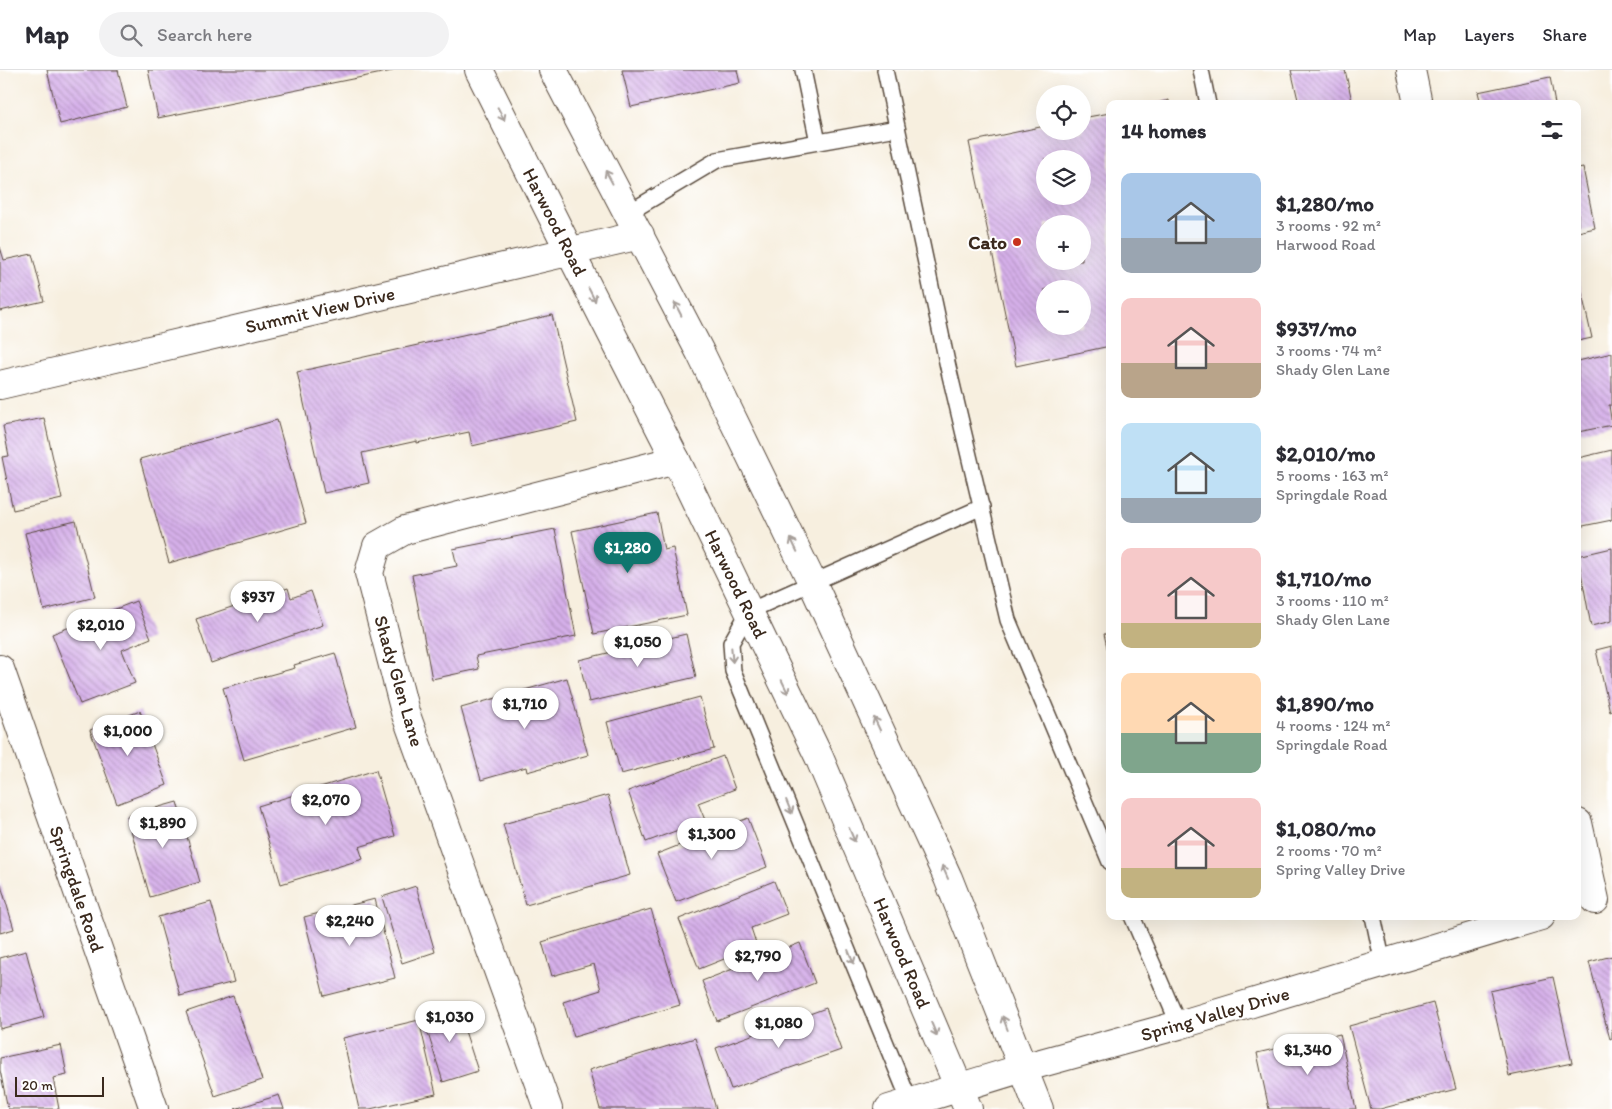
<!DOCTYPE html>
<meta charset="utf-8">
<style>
:root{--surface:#fff;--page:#f2f2f3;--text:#2b2b33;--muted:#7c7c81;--line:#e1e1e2;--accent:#0f766e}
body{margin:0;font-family:Itim,sans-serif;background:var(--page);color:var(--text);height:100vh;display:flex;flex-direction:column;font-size:19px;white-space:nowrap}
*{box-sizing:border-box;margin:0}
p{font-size:16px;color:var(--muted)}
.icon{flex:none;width:28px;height:28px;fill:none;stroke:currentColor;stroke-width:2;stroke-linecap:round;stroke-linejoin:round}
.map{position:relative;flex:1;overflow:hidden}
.sheet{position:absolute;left:1106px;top:30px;width:475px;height:820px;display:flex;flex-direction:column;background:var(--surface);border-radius:10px;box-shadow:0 5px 20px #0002}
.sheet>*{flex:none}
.buttons{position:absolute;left:1036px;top:15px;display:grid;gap:10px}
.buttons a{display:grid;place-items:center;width:55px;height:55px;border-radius:50%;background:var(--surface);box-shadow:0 5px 20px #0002;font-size:25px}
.scale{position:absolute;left:15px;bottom:12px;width:89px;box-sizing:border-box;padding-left:5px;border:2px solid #3b2a1e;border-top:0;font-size:14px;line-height:18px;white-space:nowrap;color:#3b2a1e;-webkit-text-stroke:4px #fff;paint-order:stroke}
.price{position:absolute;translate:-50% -42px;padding:0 11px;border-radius:18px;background:#fff;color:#222;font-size:16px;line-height:32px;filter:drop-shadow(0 1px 2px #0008)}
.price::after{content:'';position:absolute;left:50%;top:30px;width:15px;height:11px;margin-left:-8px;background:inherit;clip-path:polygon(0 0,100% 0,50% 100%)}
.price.on{background:var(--accent);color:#fff}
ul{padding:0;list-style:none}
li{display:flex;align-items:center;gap:15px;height:125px;padding:0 15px}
li span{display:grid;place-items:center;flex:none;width:140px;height:100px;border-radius:10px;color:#555}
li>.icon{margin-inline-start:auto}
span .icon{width:60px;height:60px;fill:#fffc;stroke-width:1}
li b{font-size:21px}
h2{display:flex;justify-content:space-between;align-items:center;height:60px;padding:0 15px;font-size:21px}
header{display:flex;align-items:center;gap:30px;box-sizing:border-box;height:70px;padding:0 25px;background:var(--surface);border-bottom:1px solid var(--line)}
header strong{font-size:24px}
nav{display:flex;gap:28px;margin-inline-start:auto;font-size:18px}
.search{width:350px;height:45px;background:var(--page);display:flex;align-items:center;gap:12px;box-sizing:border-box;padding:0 18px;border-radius:28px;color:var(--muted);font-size:19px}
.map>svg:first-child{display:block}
</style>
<header>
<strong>Map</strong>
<div class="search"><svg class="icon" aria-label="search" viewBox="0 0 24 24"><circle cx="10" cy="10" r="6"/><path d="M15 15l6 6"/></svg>Search here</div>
<nav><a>Map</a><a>Layers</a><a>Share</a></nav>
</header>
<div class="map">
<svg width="1612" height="1039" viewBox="0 0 1612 1039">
<defs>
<pattern id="building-back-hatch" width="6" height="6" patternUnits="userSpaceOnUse" patternTransform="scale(1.25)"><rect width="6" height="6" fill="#d6b0ea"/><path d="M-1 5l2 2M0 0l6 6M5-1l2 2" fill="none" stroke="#af8fbd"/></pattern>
</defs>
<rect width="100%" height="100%" fill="#fff"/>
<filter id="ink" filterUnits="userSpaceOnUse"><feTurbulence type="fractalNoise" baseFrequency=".02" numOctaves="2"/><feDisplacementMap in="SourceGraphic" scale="10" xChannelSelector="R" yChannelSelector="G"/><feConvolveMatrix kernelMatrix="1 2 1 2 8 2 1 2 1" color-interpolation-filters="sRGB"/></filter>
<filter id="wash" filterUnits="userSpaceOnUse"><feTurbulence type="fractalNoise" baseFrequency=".0096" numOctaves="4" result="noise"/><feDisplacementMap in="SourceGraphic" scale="20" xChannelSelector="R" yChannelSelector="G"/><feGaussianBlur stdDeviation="1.12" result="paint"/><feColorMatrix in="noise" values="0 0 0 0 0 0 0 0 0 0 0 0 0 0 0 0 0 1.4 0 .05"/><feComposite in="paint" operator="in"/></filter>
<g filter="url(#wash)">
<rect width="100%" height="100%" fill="#f7efdf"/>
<g id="blocks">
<g fill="url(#building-back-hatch)" fill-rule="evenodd">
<polygon points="47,0 118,0 127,37 60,54"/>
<polygon points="148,0 392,0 392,1 158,48"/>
<polygon points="622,0 737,0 740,13 631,37"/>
<polygon points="1291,0 1345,0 1352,31 1342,34 1299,34"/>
<polygon points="1550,7 1555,34 1481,34 1478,22"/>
<polygon points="1169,30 1169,34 1157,34 1157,33"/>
<path d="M1110,43V276L1016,296L969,72L1045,56V61H1082V48ZM1045,89H1082V126H1045ZM1045,154H1082V191H1045ZM1045,219H1082V256H1045Z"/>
<polygon points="1583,98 1595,158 1578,162 1578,99"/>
<polygon points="0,177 4,190 32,184 44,231 0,241"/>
<polygon points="1578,206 1592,268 1578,271"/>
<polygon points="552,245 577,352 472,376 469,362 417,373 417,371 362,383 369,413 324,423 297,302"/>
<polygon points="1612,283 1612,335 1609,335 1612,355 1578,362 1578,291"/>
<polygon points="44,348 62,429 13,440 2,387 9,386 3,356"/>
<polygon points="277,350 306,453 169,493 140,389"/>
<polygon points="1612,380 1612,450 1578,457 1578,388"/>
<polygon points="657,443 664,480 673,478 687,545 594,564 572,461"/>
<polygon points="76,451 95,527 44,540 25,463"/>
<polygon points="555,459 576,566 476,586 479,599 432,609 412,505 457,496 453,479"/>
<polygon points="1612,478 1612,551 1591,556 1578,486"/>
<polygon points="288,518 291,528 311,521 323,555 211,593 196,549"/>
<polygon points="136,531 151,568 122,580 135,613 80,634 52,564"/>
<polygon points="1110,563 1110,586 1109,586 1104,564"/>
<polygon points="686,564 696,607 589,632 579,590"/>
<polygon points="1612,576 1612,641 1610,642 1596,580"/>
<polygon points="335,583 356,657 244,690 223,618 295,598 294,595"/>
<polygon points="567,608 588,685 527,702 526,697 481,710 461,638"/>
<polygon points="700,627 714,679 621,704 607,652"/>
<polygon points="140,641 167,715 117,734 90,660"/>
<polygon points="723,686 735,719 698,733 705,750 646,772 628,721"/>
<polygon points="376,700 395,766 359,777 363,789 281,814 258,736"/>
<polygon points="608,725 630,805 526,835 503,754"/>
<polygon points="177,732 200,812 150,827 127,746"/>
<polygon points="748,748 767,797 676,832 657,784"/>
<polygon points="774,811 787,844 751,858 757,876 699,899 679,849"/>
<polygon points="0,812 14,859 0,863"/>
<polygon points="416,816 435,882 402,893 382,827"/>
<polygon points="375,829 395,908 324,926 304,847"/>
<polygon points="211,832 234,912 180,926 158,847"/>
<polygon points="651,839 680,935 574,967 563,932 601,920 594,894 552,906 542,872"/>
<polygon points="800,873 815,913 717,951 702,911"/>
<polygon points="26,881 44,947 0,959 0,888"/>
<polygon points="1612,886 1612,968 1610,969 1589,892"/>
<polygon points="1553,907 1572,993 1509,1006 1490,921"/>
<polygon points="233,926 262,1010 215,1026 186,942"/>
<polygon points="456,933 478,1001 443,1012 422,944"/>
<polygon points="1433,933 1456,1019 1380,1039 1371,1039 1349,956"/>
<polygon points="826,938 841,980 731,1019 716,978"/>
<polygon points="419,950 436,1024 370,1039 359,1039 343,968"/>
<polygon points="1340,964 1356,1039 1269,1039 1257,983"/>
<polygon points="695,968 716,1039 600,1039 589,1000"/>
<polygon points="61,975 67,1005 53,1008 59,1039 8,1039 0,1000 0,988"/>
<polygon points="279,1025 284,1039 235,1039"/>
</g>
</g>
</g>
<g filter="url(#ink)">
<use href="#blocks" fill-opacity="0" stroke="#57483b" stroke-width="1"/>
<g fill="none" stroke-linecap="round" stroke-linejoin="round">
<g stroke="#57483b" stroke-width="18">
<g id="lane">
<polyline points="803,0 818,72"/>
<polyline points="885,0 948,297 1008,550 1110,792"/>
<polyline points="1201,0 1208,34"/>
<polyline points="628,143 717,90 897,58"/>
<polyline points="1132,846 1179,955"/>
<polyline points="1373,846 1383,894"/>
<polyline points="910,1032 733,601 731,573 749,541 982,437"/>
</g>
</g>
<g stroke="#57483b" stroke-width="30">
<g id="street">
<polyline points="1411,0 1418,34"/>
<polyline points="0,315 640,165"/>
<polyline points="0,599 154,1039"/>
<polyline points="1578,753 1595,830"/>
<polyline points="548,1039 405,642 369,503 377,476 405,460 676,390"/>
<polyline points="889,1039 1023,998 1179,955 1541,846"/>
</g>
</g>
<g stroke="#57483b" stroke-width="30">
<g id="secondary">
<polyline points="479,0 570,182 676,390 819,687 968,1039"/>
<polyline points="553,0 700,282 812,512 948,808 1039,1039"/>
</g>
</g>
<use href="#lane" stroke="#fff" stroke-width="15"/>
<use href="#street" stroke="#fff" stroke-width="28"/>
<use href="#secondary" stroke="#fff" stroke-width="28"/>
</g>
<defs><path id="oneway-shaft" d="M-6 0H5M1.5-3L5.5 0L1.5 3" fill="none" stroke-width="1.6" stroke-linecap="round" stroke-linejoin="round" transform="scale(1.25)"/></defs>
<g stroke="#a79f9a">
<use href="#oneway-shaft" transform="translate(501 44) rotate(63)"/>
<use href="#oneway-shaft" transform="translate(609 107) rotate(-118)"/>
<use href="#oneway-shaft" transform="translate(592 225) rotate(63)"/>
<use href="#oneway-shaft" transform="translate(678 239) rotate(-117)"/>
<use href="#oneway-shaft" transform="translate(794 475) rotate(-116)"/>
<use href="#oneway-shaft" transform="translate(732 585) rotate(85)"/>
<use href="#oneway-shaft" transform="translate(785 617) rotate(64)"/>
<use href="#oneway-shaft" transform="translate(877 654) rotate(-115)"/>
<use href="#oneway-shaft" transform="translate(789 737) rotate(68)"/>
<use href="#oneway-shaft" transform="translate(852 765) rotate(67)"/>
<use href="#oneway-shaft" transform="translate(945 802) rotate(-114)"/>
<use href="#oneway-shaft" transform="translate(851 887) rotate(68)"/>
<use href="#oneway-shaft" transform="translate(1005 953) rotate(-111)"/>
<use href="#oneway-shaft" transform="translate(934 959) rotate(67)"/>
</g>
</g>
<circle fill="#c8321e" stroke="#fff" stroke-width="2" cx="1017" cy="172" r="5"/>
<g text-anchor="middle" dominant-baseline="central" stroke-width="4" stroke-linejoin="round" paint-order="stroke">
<g font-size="19" fill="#3b2a1e" stroke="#fff">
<text transform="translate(555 152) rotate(63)">Harwood Road</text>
<text transform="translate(320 240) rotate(-13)">Summit View Drive</text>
<text transform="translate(736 514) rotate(64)">Harwood Road</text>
<text transform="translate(399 611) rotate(74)">Shady Glen Lane</text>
<text transform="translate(77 819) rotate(71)">Springdale Road</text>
<text transform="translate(902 883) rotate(67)">Harwood Road</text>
<text transform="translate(1215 944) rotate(-16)">Spring Valley Drive</text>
</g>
<g font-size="19" font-weight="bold" fill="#3b2a1e" stroke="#fff" text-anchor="end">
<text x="1007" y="172">Cato</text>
</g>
</g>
</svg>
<div class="buttons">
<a><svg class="icon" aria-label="locate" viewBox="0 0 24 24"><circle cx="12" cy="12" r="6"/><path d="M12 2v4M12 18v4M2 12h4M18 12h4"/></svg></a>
<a><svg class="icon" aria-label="layers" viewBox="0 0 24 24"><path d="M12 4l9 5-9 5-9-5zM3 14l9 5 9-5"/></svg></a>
<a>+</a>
<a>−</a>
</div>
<div class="scale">20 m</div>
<b class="price on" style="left:628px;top:504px">$1,280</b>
<b class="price" style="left:258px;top:553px">$937</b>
<b class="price" style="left:101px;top:581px">$2,010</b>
<b class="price" style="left:638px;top:598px">$1,050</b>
<b class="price" style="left:525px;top:660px">$1,710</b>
<b class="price" style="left:128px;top:687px">$1,000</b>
<b class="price" style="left:326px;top:756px">$2,070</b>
<b class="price" style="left:163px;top:779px">$1,890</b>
<b class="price" style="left:712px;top:790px">$1,300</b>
<b class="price" style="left:350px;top:877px">$2,240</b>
<b class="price" style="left:758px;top:912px">$2,790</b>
<b class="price" style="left:450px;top:973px">$1,030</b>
<b class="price" style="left:779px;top:979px">$1,080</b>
<b class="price" style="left:1308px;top:1006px">$1,340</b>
<section class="sheet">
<h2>14 homes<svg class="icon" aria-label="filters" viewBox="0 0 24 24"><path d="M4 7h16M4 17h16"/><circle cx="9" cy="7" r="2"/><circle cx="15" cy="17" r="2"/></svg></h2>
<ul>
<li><span style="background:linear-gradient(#a9c7e8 65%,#9aa5b1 0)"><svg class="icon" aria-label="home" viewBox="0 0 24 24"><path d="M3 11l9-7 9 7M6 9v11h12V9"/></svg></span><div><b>$1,280/mo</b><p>3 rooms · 92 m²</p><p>Harwood Road</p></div></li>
<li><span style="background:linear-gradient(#f6c9c9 65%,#b9a48a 0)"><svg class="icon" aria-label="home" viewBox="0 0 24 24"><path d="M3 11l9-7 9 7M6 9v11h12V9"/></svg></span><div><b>$937/mo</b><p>3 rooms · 74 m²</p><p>Shady Glen Lane</p></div></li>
<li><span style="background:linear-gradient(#bfe0f5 75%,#9aa5b1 0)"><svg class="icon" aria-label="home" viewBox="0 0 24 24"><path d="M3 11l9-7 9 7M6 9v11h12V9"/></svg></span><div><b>$2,010/mo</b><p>5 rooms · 163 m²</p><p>Springdale Road</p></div></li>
<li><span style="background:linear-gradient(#f6c9c9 75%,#c2b280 0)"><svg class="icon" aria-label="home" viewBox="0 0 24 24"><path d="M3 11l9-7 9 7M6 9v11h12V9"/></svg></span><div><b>$1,710/mo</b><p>3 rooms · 110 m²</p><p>Shady Glen Lane</p></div></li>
<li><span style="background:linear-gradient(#ffd9b3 60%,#7fa58c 0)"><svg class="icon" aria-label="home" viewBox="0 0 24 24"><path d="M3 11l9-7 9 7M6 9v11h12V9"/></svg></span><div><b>$1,890/mo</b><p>4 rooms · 124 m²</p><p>Springdale Road</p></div></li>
<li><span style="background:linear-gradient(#f6c9c9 70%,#c2b280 0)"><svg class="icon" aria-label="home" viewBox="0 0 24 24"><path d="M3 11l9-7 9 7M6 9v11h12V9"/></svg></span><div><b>$1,080/mo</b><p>2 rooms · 70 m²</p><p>Spring Valley Drive</p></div></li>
</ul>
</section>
</div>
